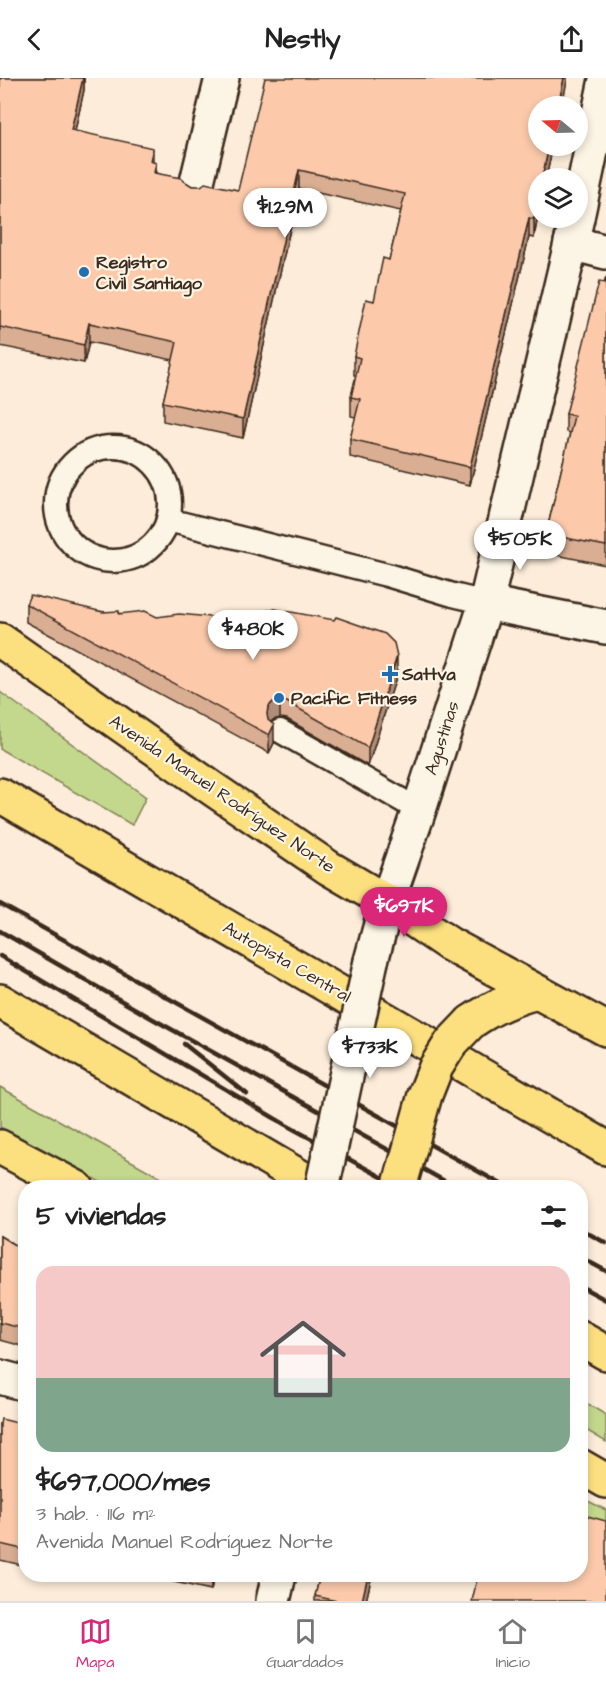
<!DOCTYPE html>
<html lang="es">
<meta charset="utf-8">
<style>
:root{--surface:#fff;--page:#f6f6f6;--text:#222;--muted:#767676;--line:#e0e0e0;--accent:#db2777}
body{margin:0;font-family:"Architects Daughter",sans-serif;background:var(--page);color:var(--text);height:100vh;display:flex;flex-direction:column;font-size:22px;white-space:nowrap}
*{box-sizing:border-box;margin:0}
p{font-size:20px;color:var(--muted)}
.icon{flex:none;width:33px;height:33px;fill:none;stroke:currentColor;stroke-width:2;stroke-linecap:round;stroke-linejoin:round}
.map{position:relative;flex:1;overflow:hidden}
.drawer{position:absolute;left:18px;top:1102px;width:570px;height:402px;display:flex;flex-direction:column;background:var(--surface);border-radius:24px;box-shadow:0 3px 9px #0003}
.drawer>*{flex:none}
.needle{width:39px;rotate:289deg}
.controls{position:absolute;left:528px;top:18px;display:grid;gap:12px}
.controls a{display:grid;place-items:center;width:60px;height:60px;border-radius:50%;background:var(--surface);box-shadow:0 3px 9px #0003;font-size:30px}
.price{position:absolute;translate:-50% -51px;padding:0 14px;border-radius:21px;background:#fff;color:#222;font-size:20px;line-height:39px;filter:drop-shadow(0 2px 3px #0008)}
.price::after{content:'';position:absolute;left:50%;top:36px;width:18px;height:14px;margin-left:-9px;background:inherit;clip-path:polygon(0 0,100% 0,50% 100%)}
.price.selected{background:var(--accent);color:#fff}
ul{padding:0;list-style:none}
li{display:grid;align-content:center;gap:12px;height:318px;padding:0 18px}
li span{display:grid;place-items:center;height:186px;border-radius:18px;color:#555}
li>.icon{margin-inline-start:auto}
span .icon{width:108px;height:108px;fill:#fffc;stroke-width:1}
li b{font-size:26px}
h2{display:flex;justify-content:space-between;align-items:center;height:72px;padding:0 18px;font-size:26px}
header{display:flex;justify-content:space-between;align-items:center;height:78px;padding:0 18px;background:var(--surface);font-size:27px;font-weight:800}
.tab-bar{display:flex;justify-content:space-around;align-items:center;height:84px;border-top:2px solid var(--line);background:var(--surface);font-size:16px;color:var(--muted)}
.tab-bar a{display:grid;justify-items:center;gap:3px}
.tab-bar .selected{color:var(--accent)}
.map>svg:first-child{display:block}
</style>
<header><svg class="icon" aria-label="back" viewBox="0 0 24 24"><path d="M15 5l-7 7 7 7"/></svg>Nestly<svg class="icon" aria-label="share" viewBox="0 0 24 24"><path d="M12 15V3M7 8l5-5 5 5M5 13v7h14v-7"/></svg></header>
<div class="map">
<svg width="606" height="1523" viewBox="0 0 606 1523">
<rect width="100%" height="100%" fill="#fcecd9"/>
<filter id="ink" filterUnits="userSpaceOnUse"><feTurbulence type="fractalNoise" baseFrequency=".0167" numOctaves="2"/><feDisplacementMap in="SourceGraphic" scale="12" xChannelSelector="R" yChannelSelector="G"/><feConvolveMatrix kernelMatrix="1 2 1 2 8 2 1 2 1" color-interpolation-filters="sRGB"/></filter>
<g filter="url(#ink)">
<g fill="#c3d78d" stroke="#7f8056" stroke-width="1.5">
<polygon points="0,614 146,719 132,747 0,671"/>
<polygon points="0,1009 179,1110 111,1110 0,1049"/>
<polygon points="581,1322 606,1337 606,1364 581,1349"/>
<polygon points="580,1419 606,1432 606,1451 581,1447"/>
</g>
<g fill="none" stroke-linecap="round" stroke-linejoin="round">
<g stroke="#3b2a1e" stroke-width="27">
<g id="lane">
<circle cx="113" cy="426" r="57"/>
<polyline points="168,442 387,497 453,517 486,525"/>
<polyline points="280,653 419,732"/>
</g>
</g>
<g stroke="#3b2a1e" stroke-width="38">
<g id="street">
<polyline points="196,108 222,0"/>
<polyline points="571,165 606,174"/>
<polyline points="0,1299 26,1306"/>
</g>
</g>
<g stroke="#3b2a1e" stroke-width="38">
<g id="secondary">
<polyline points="578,135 606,2"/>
<polyline points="486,525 606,549"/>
<polyline points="371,883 387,824 419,732 486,525 577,140"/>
<polyline points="273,1523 279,1497"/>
</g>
</g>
<g stroke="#3b2a1e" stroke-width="38">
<g id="primary">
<polyline points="0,562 213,711 329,790 387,824 449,866 606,951"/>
<path d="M471,944C493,929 511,921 537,914"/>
<polyline points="0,1069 77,1110"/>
<polyline points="580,1388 606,1403"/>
</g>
</g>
<g stroke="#3b2a1e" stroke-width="38">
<g id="highway">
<polyline points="0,717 606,1070"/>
<polyline points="0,923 319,1110"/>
<polyline points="580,1260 606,1275"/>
</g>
</g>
<use href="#lane" stroke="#fcf5e5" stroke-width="22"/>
<use href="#street" stroke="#fcf5e5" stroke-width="33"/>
<use href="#secondary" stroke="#fcf5e5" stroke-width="33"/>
<use href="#primary" stroke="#fce080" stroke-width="33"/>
<use href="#highway" stroke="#fce080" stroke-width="33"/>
<g stroke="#3b2a1e" stroke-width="4.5">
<polyline points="0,826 508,1110"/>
<polyline points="0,853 153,941 457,1110"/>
<polyline points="0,878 286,1047 402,1110"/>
<polyline points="184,966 247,1016"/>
<polyline points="580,1151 606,1165"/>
<polyline points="580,1179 606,1193"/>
<polyline points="580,1208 606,1222"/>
</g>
<g stroke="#3b2a1e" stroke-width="38" stroke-linecap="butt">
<polyline id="secondary-bridge" points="322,1110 371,883"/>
</g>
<g stroke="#3b2a1e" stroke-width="38" stroke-linecap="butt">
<polyline id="primary-bridge" points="399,1110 425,1017 436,989 451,965 471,944"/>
</g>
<use href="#secondary-bridge" stroke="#fcf5e5" stroke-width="33"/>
<use href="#primary-bridge" stroke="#fce080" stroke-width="33"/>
</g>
<g fill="#d9ae93" stroke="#3b2a1e" stroke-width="1.5">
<polygon points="0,0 84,0 84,12 75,53 153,84 156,95 184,103 192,108 238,112 567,0 546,100 538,100 538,137 534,160 529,159 470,407 350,379 350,361 356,339 351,338 351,319 356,298 354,297 354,278 389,182 401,133 299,111 243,360 163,343 163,324 173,282 89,264 84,285 0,268"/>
<polygon points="606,199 606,487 546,475 546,456 570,355 566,354 566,336"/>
<polygon points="26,526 157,539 220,540 397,596 368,688 287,641 280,640 273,642 271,644 274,665 269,675 26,544"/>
<polygon points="0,1158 26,1174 26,1269 0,1262"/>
<polygon points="0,1346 26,1347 26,1488 0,1482"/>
<polygon points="112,1497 130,1497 129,1500"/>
<polygon points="142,1497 214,1497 211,1512"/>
<polygon points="320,1497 372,1497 366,1523 315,1523 315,1518"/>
</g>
<g fill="#b08d78" stroke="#3b2a1e" stroke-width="1.5">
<polygon points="83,0 84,0 84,12 71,71 71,52"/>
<polygon points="564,0 567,0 567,3 562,28 558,28"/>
<polygon points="549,68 553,68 546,100 542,100"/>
<polygon points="153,70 153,88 150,83"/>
<polygon points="299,92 299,111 243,360 243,341"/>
<polygon points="538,118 538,137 534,160 534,141"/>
<polygon points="529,140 529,159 470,407 470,389"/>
<polygon points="89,245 89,264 84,285 84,267"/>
<polygon points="397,578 397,596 368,688 368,670"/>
<polygon points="280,622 280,640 273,642 268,647 267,636 268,629 273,624"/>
<polygon points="274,647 274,665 269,675 269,657"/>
<polygon points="211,1497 214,1497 211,1512"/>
<polygon points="368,1497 372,1497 366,1523 362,1523"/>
</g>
<g fill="#fccaab" stroke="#3b2a1e" stroke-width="1.5">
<polygon points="0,0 83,0 71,52 153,70 150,83 156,85 154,95 181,100 184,103 192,108 201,108 205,105 238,112 265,0 564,0 558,28 538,28 538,68 549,68 542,100 538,100 538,118 534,141 529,140 470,389 350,361 360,321 351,319 360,280 354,278 366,221 374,223 383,180 389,182 405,116 299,92 243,341 163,324 177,264 89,245 84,267 0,249"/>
<polygon points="606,199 606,468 546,456 574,338 566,336 599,204 605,205"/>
<polygon points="30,517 103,534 119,533 119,536 145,533 157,539 179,536 220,540 275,531 334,542 336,539 385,556 394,565 397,578 368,670 287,624 280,622 273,624 268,629 267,636 268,642 274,647 269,657 26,526"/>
<polygon points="0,1158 26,1174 26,1251 0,1245"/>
<polygon points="1,1341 26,1347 26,1472 0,1466 0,1346"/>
<polygon points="580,1436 606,1443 606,1523 472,1523 478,1497 580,1497"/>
<polygon points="320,1497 368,1497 362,1523 337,1523 315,1518"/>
</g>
</g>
<g fill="#1f6fb2" stroke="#fcf5e5" stroke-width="2">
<circle cx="84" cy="194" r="6"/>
<path d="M387 587h6v6h6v6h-6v6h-6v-6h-6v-6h6z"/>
<circle cx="279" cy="620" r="6"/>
</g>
<g text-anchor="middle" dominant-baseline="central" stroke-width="4.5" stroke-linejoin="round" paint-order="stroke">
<g font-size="18" font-weight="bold" fill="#3b2a1e" stroke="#fcf5e5" text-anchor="start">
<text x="96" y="184">Registro<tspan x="96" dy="21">Civil Santiago</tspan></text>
<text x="402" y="596">Sattva</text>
<text x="291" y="620">Pacific Fitness</text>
</g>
<g font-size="18" fill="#3b2a1e" stroke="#fcf5e5">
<text transform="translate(442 660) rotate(-72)">Agustinas</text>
<text transform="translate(222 716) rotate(34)">Avenida Manuel Rodríguez Norte</text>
<text transform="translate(287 884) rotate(30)">Autopista Central</text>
</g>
</g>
</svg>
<div class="controls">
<a><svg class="needle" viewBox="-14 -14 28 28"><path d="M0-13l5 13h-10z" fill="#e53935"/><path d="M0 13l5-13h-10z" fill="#767676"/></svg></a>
<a><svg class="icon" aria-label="layers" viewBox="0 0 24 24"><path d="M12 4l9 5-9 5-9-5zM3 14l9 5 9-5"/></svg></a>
</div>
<b class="price" style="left:285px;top:161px">$1.29M</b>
<b class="price" style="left:520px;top:493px">$505K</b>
<b class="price" style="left:253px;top:583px">$480K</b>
<b class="price selected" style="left:404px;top:860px">$697K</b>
<b class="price" style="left:370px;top:1001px">$733K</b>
<section class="drawer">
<h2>5 viviendas<svg class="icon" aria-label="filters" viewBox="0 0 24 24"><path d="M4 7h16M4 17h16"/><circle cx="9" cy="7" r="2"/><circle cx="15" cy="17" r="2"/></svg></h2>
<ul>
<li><span style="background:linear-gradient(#f6c9c9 60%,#7fa58c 0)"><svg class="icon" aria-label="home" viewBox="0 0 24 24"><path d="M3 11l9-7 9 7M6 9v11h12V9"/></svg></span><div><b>$697,000/mes</b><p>3 hab. · 116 m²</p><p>Avenida Manuel Rodríguez Norte</p></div></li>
</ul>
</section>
</div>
<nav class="tab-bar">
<a class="selected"><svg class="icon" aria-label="map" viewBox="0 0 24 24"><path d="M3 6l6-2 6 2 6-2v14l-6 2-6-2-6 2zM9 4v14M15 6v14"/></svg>Mapa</a>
<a><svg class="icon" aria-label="saved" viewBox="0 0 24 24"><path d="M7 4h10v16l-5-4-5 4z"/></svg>Guardados</a>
<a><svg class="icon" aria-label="home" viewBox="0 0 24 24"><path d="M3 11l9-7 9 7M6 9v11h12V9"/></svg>Inicio</a>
</nav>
